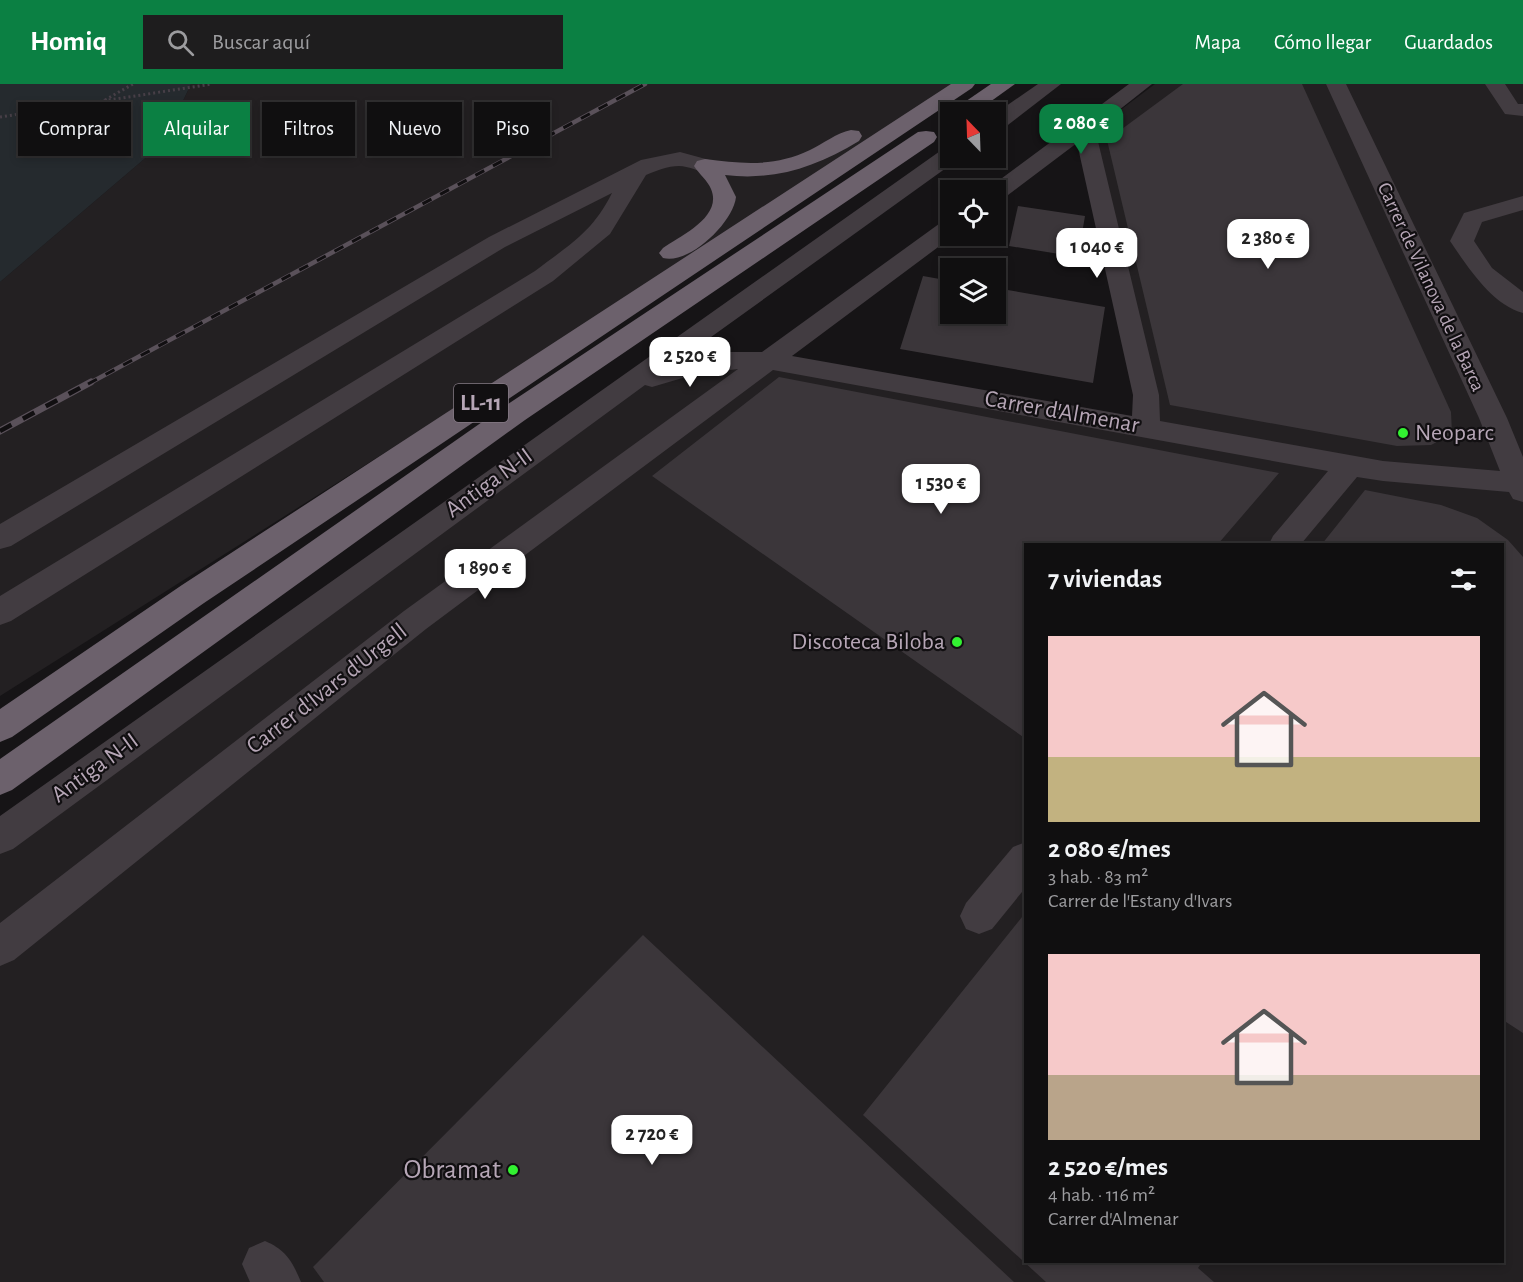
<!DOCTYPE html>
<html lang="es">
<meta charset="utf-8">
<style>
:root{--surface:#100f10;--page:#1e1d1e;--text:#f1f3f6;--muted:#9c9c9f;--line:#302f30;--accent:#0b8043}
body{margin:0;font-family:"Alegreya Sans",sans-serif;background:var(--page);color:var(--text);height:100vh;display:flex;flex-direction:column;font-size:22px;white-space:nowrap}
*{box-sizing:border-box;margin:0}
p{font-size:20px;color:var(--muted)}
.icon{flex:none;width:33px;height:33px;fill:none;stroke:currentColor;stroke-width:2;stroke-linecap:round;stroke-linejoin:round}
.map{position:relative;flex:1;overflow:hidden}
.details{position:absolute;left:1024px;top:459px;width:480px;height:720px;display:flex;flex-direction:column;background:var(--surface);border-radius:0px;box-shadow:0 3px 9px #0003,0 0 0 2px var(--line)}
.details>*{flex:none}
.banner{position:absolute;left:18px;top:18px;width:570px;height:54px;display:flex;gap:12px}
.needle{width:39px;rotate:337deg}
.controls{position:absolute;left:940px;top:18px;display:grid;gap:12px}
.controls a{display:grid;place-items:center;width:66px;height:66px;border-radius:0px;background:var(--surface);box-shadow:0 3px 9px #0003,0 0 0 2px var(--line);font-size:30px}
.price{position:absolute;translate:-50% -51px;padding:0 14px;border-radius:12px;background:#fff;color:#222;font-size:20px;line-height:39px;filter:drop-shadow(0 2px 3px #0008)}
.price::after{content:'';position:absolute;left:50%;top:36px;width:18px;height:14px;margin-left:-9px;background:inherit;clip-path:polygon(0 0,100% 0,50% 100%)}
.price.selected{background:var(--accent);color:#fff}
ul{padding:0;list-style:none}
li{display:grid;align-content:center;gap:12px;height:318px;padding:0 24px}
li span{display:grid;place-items:center;height:186px;border-radius:0px;color:#555}
li>.icon{margin-inline-start:auto}
span .icon{width:108px;height:108px;fill:#fffc;stroke-width:1}
li b{font-size:26px}
h2{display:flex;justify-content:space-between;align-items:center;height:72px;padding:0 24px;font-size:26px}
.chip{padding:0 21px;border-radius:0px;background:var(--surface);box-shadow:0 3px 9px #0003,0 0 0 2px var(--line);font-size:21px;line-height:54px}
.chip.selected{background:var(--accent);color:#fff}
header{display:flex;align-items:center;gap:36px;box-sizing:border-box;height:84px;padding:0 30px;background:var(--accent);color:#fff}
header strong{font-size:28px}
nav{display:flex;gap:33px;margin-inline-start:auto;font-size:21px}
.search{width:420px;height:54px;background:var(--page);display:flex;align-items:center;gap:15px;box-sizing:border-box;padding:0 21px;border-radius:0px;color:var(--muted);font-size:22px}
.map>svg:first-child{display:block}
</style>
<header>
<strong>Homiq</strong>
<div class="search"><svg class="icon" aria-label="search" viewBox="0 0 24 24"><circle cx="10" cy="10" r="6"/><path d="M15 15l6 6"/></svg>Buscar aquí</div>
<nav><a>Mapa</a><a>Cómo llegar</a><a>Guardados</a></nav>
</header>
<div class="map">
<svg width="1523" height="1198" viewBox="0 0 1523 1198">
<rect width="100%" height="100%" fill="#161416"/>
<g fill="#232022" fill-rule="evenodd">
<polygon points="191,0 968,0 0,612 0,198 163,59"/>
<path d="M1155,0H1523V1198H0V752L650,295L738,275L1145,338L1082,55ZM1026,460H1503V1178H1026Z"/>
</g>
<polygon fill="#252a2e" points="0,0 191,0 163,59 0,198"/>
<g fill="#3b363a">
<polygon points="1183,0 1302,0 1451,328 1452,350 1431,361 1397,362 1170,321 1107,56"/>
<polygon points="1018,122 1085,132 1078,173 1009,162"/>
<polygon points="923,192 951,197 951,230 996,230 996,204 1105,223 1093,299 900,265"/>
<polygon points="779,293 1279,389 1218,460 1026,460 1026,655 652,392"/>
<polygon points="1365,406 1441,421 1477,434 1508,456 1523,473 1523,949 1503,936 1503,460 1322,460"/>
<polygon points="1026,828 1026,1178 1202,1178 1198,1184 1214,1198 1046,1198 863,1031"/>
<polygon points="643,851 843,1038 1014,1198 324,1198 313,1183"/>
</g>
<g fill="none" stroke-linecap="round" stroke-linejoin="round">
<g stroke="#473f47" stroke-width="3" stroke-dasharray="2 3" stroke-linecap="butt">
<polyline points="105,16 133,0"/>
<polyline points="0,33 212,0"/>
</g>
<g fill="#423c41" fill-rule="evenodd">
<polygon points="1038,0 1061,0 1004,44 996,45 996,29"/>
<polygon points="1129,0 1152,0 1095,45 1159,311 1160,337 1383,377 1500,387 1479,334 1326,0 1346,0 1507,334 1523,373 1523,418 1513,415 1509,408 1383,397 1357,393 1301,460 1269,460 1273,452 1328,387 773,286 426,545 14,876 0,882 0,839 404,527 738,285 696,290 652,303 645,301 13,765 0,770 0,732 943,65 951,63 951,74 960,74 679,276 725,268 762,268 943,137 951,135 951,152 953,152 792,272 1132,332 1133,311 1077,59 1004,114 996,116 996,106 986,106"/>
<polygon points="1485,0 1505,0 1518,20 1523,20 1523,32 1505,30"/>
<path d="M680,68L713,77L716,82L713,87C700,90 691,82 679,82C668,82 655,87 646,91L610,150L553,197L11,537L0,541V512L535,187C569,161 592,149 612,109L505,163L11,462L0,465V440L489,153L641,76Z"/>
<path d="M1523,112V126L1482,138L1474,157L1492,184L1523,208V229C1492,221 1467,182 1450,157L1464,129Z"/>
<polygon points="1026,758 1026,803 992,845 979,850 966,845 960,832 966,819 1013,763"/>
<path d="M265,1157C286,1166 292,1177 301,1198H250L242,1180L249,1164Z"/>
</g>
<g fill="#6c616c" fill-rule="evenodd">
<polygon points="951,0 975,0 972,4 204,519 12,653 0,658 0,625 182,501"/>
<polygon points="991,0 1015,0 976,28 953,28 956,24"/>
<path d="M851,46L859,47L862,52L859,57C816,83 775,97 725,91L736,113C733,139 689,181 663,174L659,169L663,164C680,152 723,133 711,105C708,97 699,90 694,82L697,77L705,75C743,80 774,83 810,66C823,60 836,49 851,46Z"/>
<polygon points="926,47 934,48 937,53 934,58 525,336 12,706 0,711 0,675 505,322 918,48"/>
</g>
<g stroke="#5a515a" stroke-width="4.5">
<polyline id="rail-far1" points="88,300 645,0"/>
</g>
<g stroke="#5a515a" stroke-width="7">
<polyline id="rail" points="0,347 91,298"/>
</g>
<use href="#rail-far1" stroke="#110f11" stroke-width="3" stroke-dasharray="10" stroke-linecap="butt"/>
<use href="#rail" stroke="#110f11" stroke-width="4.5" stroke-dasharray="13" stroke-linecap="butt"/>
</g>
<g fill="#32f131" stroke="#110f11" stroke-width="2">
<circle cx="1403" cy="349" r="6"/>
<circle cx="957" cy="558" r="6"/>
<circle cx="513" cy="1086" r="6"/>
</g>
<g text-anchor="middle" dominant-baseline="central" stroke-width="4.5" stroke-linejoin="round" paint-order="stroke">
<g font-size="20" fill="#b6a6b6" stroke="#110f11">
<text transform="translate(1431 203) rotate(65)">Carrer de Vilanova de la Barca</text>
</g>
<rect fill="#110f11" stroke="#847984" stroke-width="1.5" x="454" y="300" width="54" height="38" rx="4.5"/>
<g font-size="22" font-weight="bold" fill="#b6a6b6">
<text x="481" y="319">LL-11</text>
</g>
<g font-size="24" fill="#b6a6b6" stroke="#110f11">
<text transform="translate(1062 328) rotate(10)">Carrer d'Almenar</text>
<text transform="translate(489 399) rotate(-36)">Antiga N-II</text>
<text transform="translate(327 605) rotate(-38)">Carrer d'Ivars d'Urgell</text>
<text transform="translate(95 684) rotate(-36)">Antiga N-II</text>
</g>
<g font-size="24" fill="#b6a6b6" stroke="#110f11" text-anchor="start">
<text x="1415" y="349">Neoparc</text>
<text x="945" y="558" text-anchor="end">Discoteca Biloba</text>
</g>
<g font-size="28" fill="#b6a6b6" stroke="#110f11" text-anchor="end">
<text x="501" y="1086">Obramat</text>
</g>
</g>
</svg>
<div class="controls">
<a><svg class="needle" viewBox="-14 -14 28 28"><path d="M0-13l5 13h-10z" fill="#e53935"/><path d="M0 13l5-13h-10z" fill="#9c9c9f"/></svg></a>
<a><svg class="icon" aria-label="locate" viewBox="0 0 24 24"><circle cx="12" cy="12" r="6"/><path d="M12 2v4M12 18v4M2 12h4M18 12h4"/></svg></a>
<a><svg class="icon" aria-label="layers" viewBox="0 0 24 24"><path d="M12 4l9 5-9 5-9-5zM3 14l9 5 9-5"/></svg></a>
</div>
<b class="price selected" style="left:1081px;top:71px">2 080 €</b>
<b class="price" style="left:1268px;top:186px">2 380 €</b>
<b class="price" style="left:1097px;top:195px">1 040 €</b>
<b class="price" style="left:690px;top:304px">2 520 €</b>
<b class="price" style="left:941px;top:431px">1 530 €</b>
<b class="price" style="left:485px;top:516px">1 890 €</b>
<b class="price" style="left:652px;top:1082px">2 720 €</b>
<div class="banner">
<a class="chip">Comprar</a>
<a class="chip selected">Alquilar</a>
<a class="chip">Filtros</a>
<a class="chip">Nuevo</a>
<a class="chip">Piso</a>
</div>
<section class="details">
<h2>7 viviendas<svg class="icon" aria-label="filters" viewBox="0 0 24 24"><path d="M4 7h16M4 17h16"/><circle cx="9" cy="7" r="2"/><circle cx="15" cy="17" r="2"/></svg></h2>
<ul>
<li><span style="background:linear-gradient(#f6c9c9 65%,#c2b280 0)"><svg class="icon" aria-label="home" viewBox="0 0 24 24"><path d="M3 11l9-7 9 7M6 9v11h12V9"/></svg></span><div><b>2 080 €/mes</b><p>3 hab. · 83 m²</p><p>Carrer de l'Estany d'Ivars</p></div></li>
<li><span style="background:linear-gradient(#f6c9c9 65%,#b9a48a 0)"><svg class="icon" aria-label="home" viewBox="0 0 24 24"><path d="M3 11l9-7 9 7M6 9v11h12V9"/></svg></span><div><b>2 520 €/mes</b><p>4 hab. · 116 m²</p><p>Carrer d'Almenar</p></div></li>
</ul>
</section>
</div>
